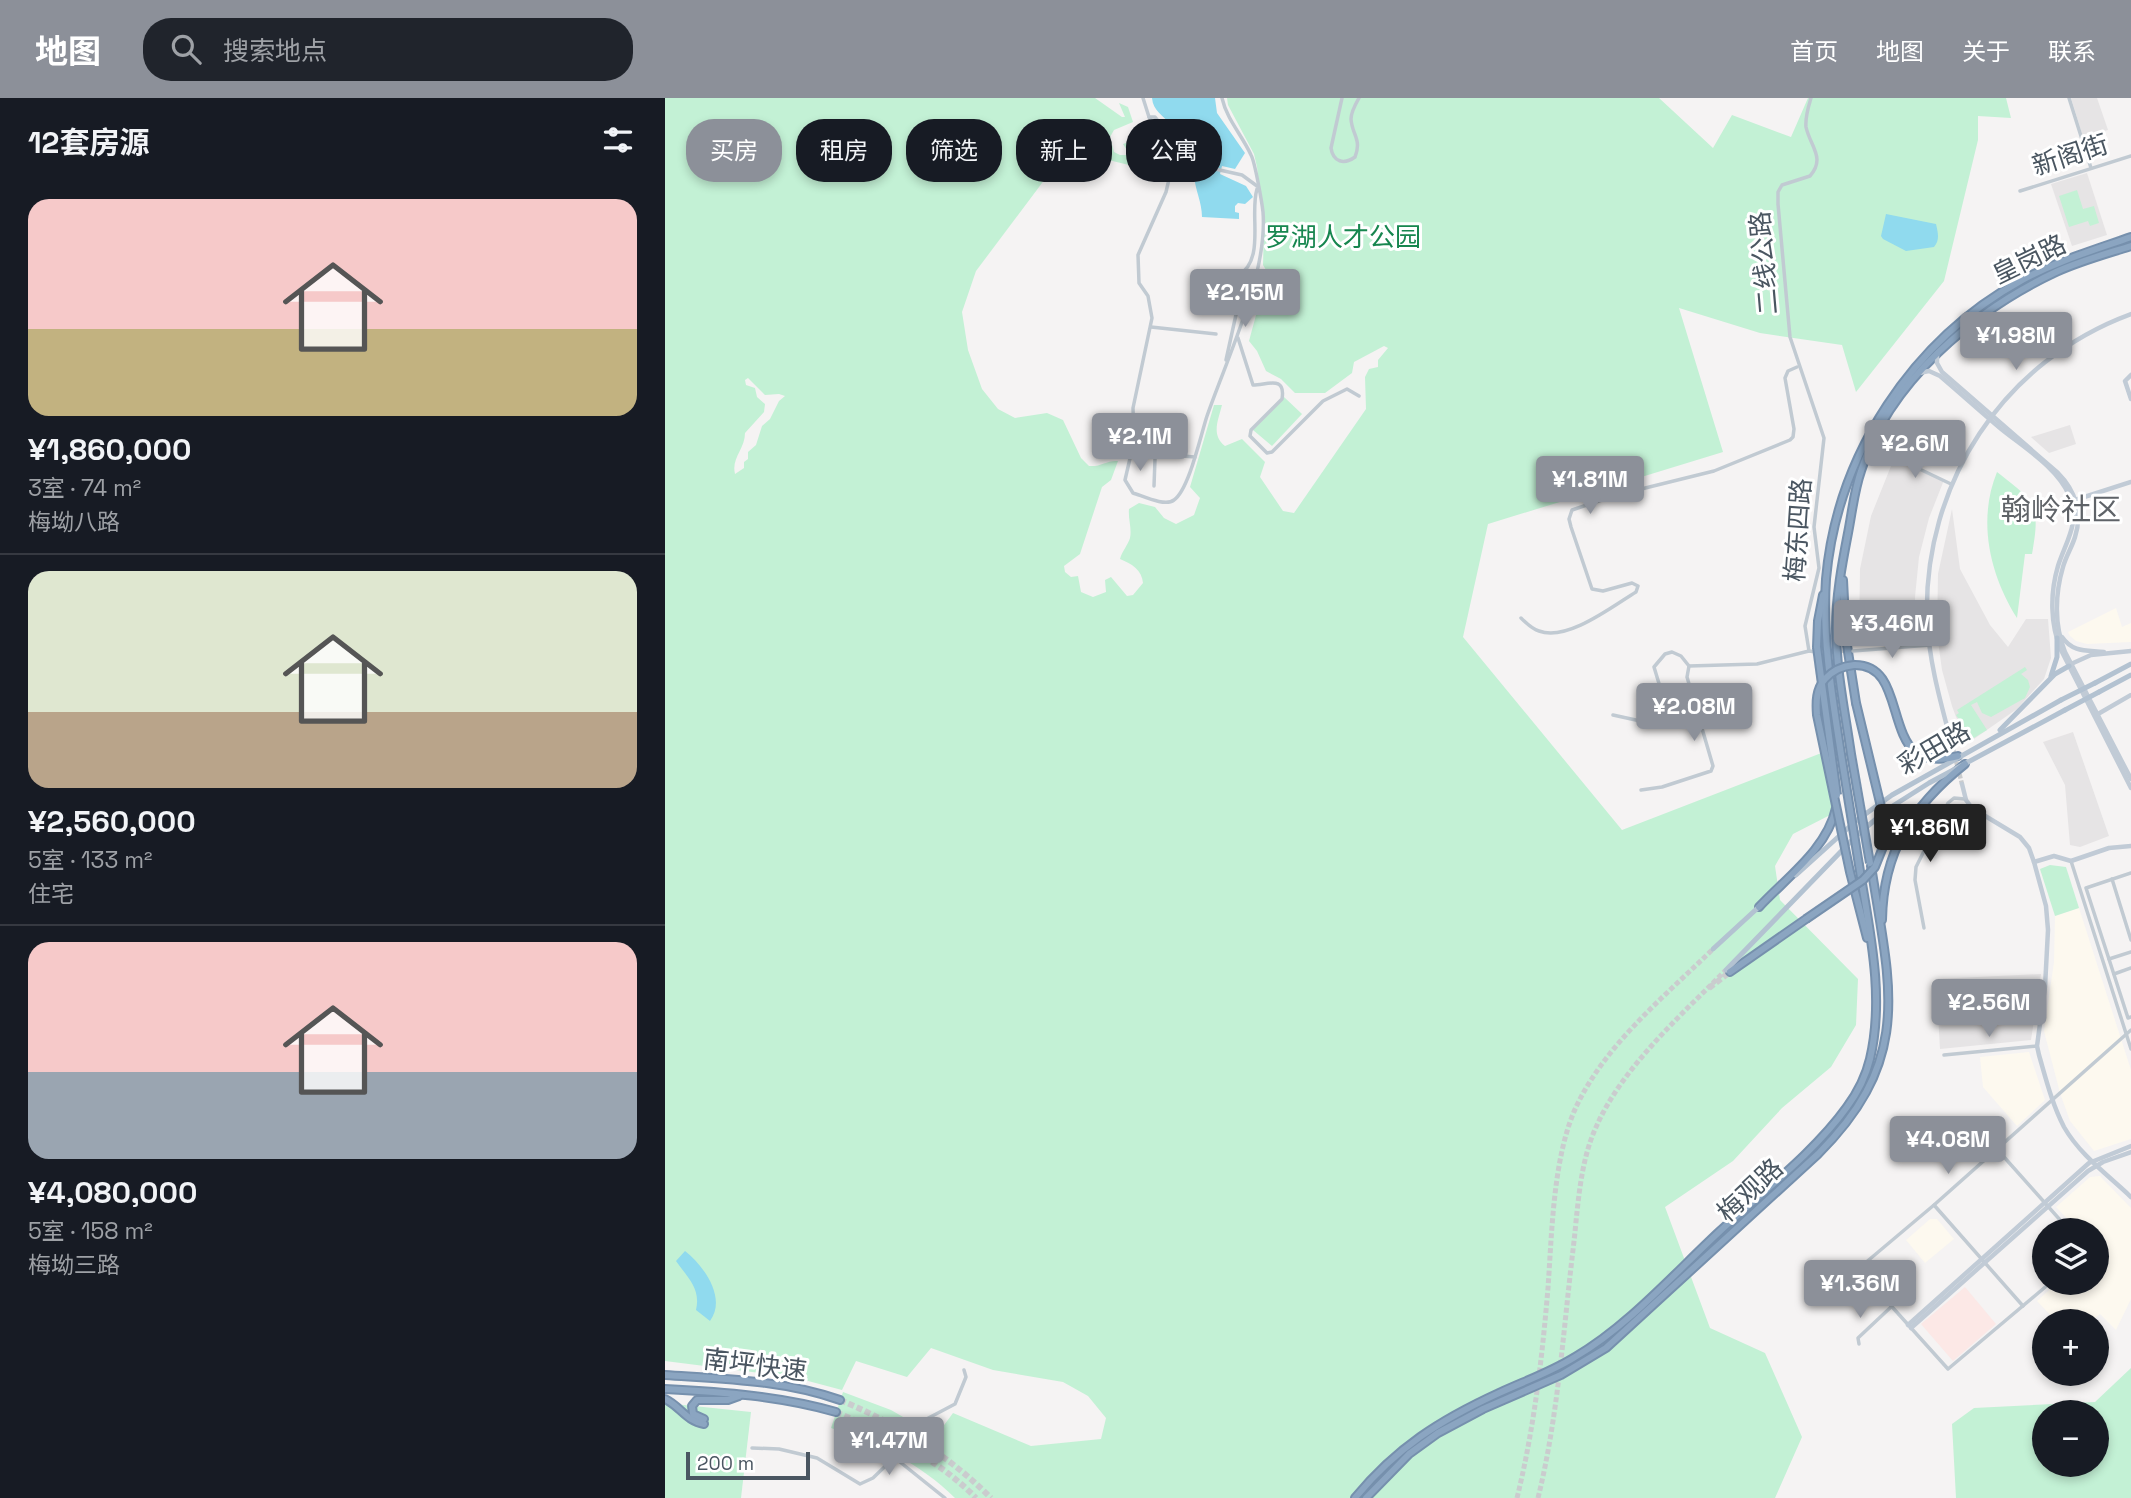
<!DOCTYPE html>
<html lang="zh">
<meta charset="utf-8">
<style>
:root{--surface:#171b24;--page:#20242c;--text:#f1f3f6;--muted:#9ea1a6;--line:#363941;--accent:#8c9099}
body{margin:0;font-family:"Space Grotesk","Noto Sans SC",sans-serif;background:var(--page);color:var(--text);height:100vh;display:flex;flex-direction:column;font-size:26px;white-space:nowrap}
*{box-sizing:border-box;margin:0}
p{font-size:23px;color:var(--muted)}
.icon{flex:none;width:38px;height:38px;fill:none;stroke:currentColor;stroke-width:2;stroke-linecap:round;stroke-linejoin:round}
.map{position:relative;flex:1;overflow:hidden}
.drawer{display:flex;flex-direction:column;background:var(--surface);width:665px}
.drawer>*{flex:none}
.hud{position:absolute;left:21px;top:21px;width:665px;height:63px;display:flex;gap:14px}
.fabs{position:absolute;left:1367px;top:1120px;display:grid;gap:14px}
.fabs a{display:grid;place-items:center;width:77px;height:77px;border-radius:50%;background:var(--surface);box-shadow:0 4px 10px #0003;font-size:35px}
.scale{position:absolute;left:21px;bottom:18px;width:124px;box-sizing:border-box;padding-left:7px;border:4px solid #4a5661;border-top:0;font-size:19px;line-height:24px;white-space:nowrap;color:#4a5661;-webkit-text-stroke:5px #fff;paint-order:stroke}
.price{position:absolute;translate:-50% -60px;padding:0 16px;border-radius:7px;background:var(--accent);color:#fff;font-size:23px;line-height:46px;filter:drop-shadow(0 2px 4px #0008)}
.price::after{content:'';position:absolute;left:50%;top:42px;width:21px;height:16px;margin-left:-10px;background:inherit;clip-path:polygon(0 0,100% 0,50% 100%)}
.price.active{background:#222;color:#fff}
ul{padding:0;list-style:none}
li{display:grid;align-content:center;gap:14px;height:371px;padding:0 28px}
li+li{border-top:2px solid var(--line)}
li span{display:grid;place-items:center;height:217px;border-radius:21px;color:#555}
li>.icon{margin-inline-start:auto}
span .icon{width:126px;height:126px;fill:#fffc;stroke-width:1}
li b{font-size:30px}
h2{display:flex;justify-content:space-between;align-items:center;height:84px;padding:0 28px;font-size:30px}
.pill{padding:0 24px;border-radius:28px;background:var(--surface);box-shadow:0 4px 10px #0003;font-size:24px;line-height:63px}
.pill.active{background:var(--accent);color:#fff}
header{display:flex;align-items:center;gap:42px;box-sizing:border-box;height:98px;padding:0 35px;background:var(--accent);color:#fff}
header strong{font-size:33px}
nav{display:flex;gap:38px;margin-inline-start:auto;font-size:24px}
.search{width:490px;height:63px;background:var(--page);display:flex;align-items:center;gap:18px;box-sizing:border-box;padding:0 24px;border-radius:28px;color:var(--muted);font-size:26px}
main{display:flex;flex:1;min-height:0}
.map>svg:first-child{display:block}
</style>
<header>
<strong>地图</strong>
<div class="search"><svg class="icon" aria-label="search" viewBox="0 0 24 24"><circle cx="10" cy="10" r="6"/><path d="M15 15l6 6"/></svg>搜索地点</div>
<nav><a>首页</a><a>地图</a><a>关于</a><a>联系</a></nav>
</header>
<main>
<section class="drawer">
<h2>12套房源<svg class="icon" aria-label="filters" viewBox="0 0 24 24"><path d="M4 7h16M4 17h16"/><circle cx="9" cy="7" r="2"/><circle cx="15" cy="17" r="2"/></svg></h2>
<ul>
<li><span style="background:linear-gradient(#f6c9c9 60%,#c2b280 0)"><svg class="icon" aria-label="home" viewBox="0 0 24 24"><path d="M3 11l9-7 9 7M6 9v11h12V9"/></svg></span><div><b>¥1,860,000</b><p>3室 · 74 m²</p><p>梅坳八路</p></div></li>
<li><span style="background:linear-gradient(#dfe7d0 65%,#b9a48a 0)"><svg class="icon" aria-label="home" viewBox="0 0 24 24"><path d="M3 11l9-7 9 7M6 9v11h12V9"/></svg></span><div><b>¥2,560,000</b><p>5室 · 133 m²</p><p>住宅</p></div></li>
<li><span style="background:linear-gradient(#f6c9c9 60%,#9aa5b1 0)"><svg class="icon" aria-label="home" viewBox="0 0 24 24"><path d="M3 11l9-7 9 7M6 9v11h12V9"/></svg></span><div><b>¥4,080,000</b><p>5室 · 158 m²</p><p>梅坳三路</p></div></li>
</ul>
</section>
<div class="map">
<svg width="1466" height="1400" viewBox="0 0 1466 1400">
<rect width="100%" height="100%" fill="#f5f3f3"/>
<g fill="#fdf9ef">
<polygon points="1451,510 1457,529 1466,525 1466,544 1422,546 1411,543 1405,538 1403,534"/>
<polygon points="1414,810 1466,972 1466,1041 1429,1053 1405,1023 1395,995 1379,933 1389,864 1390,818"/>
<polygon points="1364,954 1380,1002 1352,1028 1318,989 1315,959"/>
<polygon points="1435,1078 1466,1110 1466,1201 1451,1232 1435,1216 1427,1223 1391,1223 1372,1203 1392,1185 1432,1185 1432,1132 1413,1132 1391,1109 1425,1079"/>
<polygon points="1265,1121 1272,1121 1289,1141 1260,1165 1241,1142"/>
</g>
<g fill="#e6e4e5">
<polygon points="1406,0 1432,0 1443,32 1418,39"/>
<polygon points="1422,75 1442,137 1407,148 1386,86"/>
<polygon points="1405,327 1411,346 1384,355 1366,339"/>
<polygon points="1230,358 1279,382 1264,420 1254,459 1250,499 1251,535 1244,543 1201,546 1194,540 1195,471 1206,418"/>
<polygon points="1287,411 1295,471 1325,527 1343,549 1361,521 1383,521 1386,560 1379,581 1352,611 1306,643 1291,619 1287,608 1277,572 1272,536 1273,476"/>
<polygon points="1408,634 1444,738 1415,749 1405,747 1400,687 1378,644"/>
<polygon points="1376,876 1366,942 1275,951 1271,881"/>
</g>
<polygon fill="#fce8e6" points="1300,1189 1331,1226 1288,1263 1256,1226"/>
<g fill="#c3f1d5" fill-rule="evenodd">
<path d="M0,0H430L457,19H460L454,5L463,9L468,24L449,32L445,39L449,54L455,57H465L458,46L470,42L485,30L491,38L495,49L489,55L490,66L485,69H472L411,54L395,61L311,173L297,214L303,252L317,291L333,311L350,320L382,315L398,322L416,360L424,368C436,369 442,362 453,363L446,382L437,389L415,456L399,468L400,474L406,479L413,478L416,494L428,499L441,494L440,482L446,479L462,498L468,497L478,485C477,472 467,466 455,461C457,453 463,447 465,440C467,430 463,421 464,411L474,405L490,409L499,420L511,426L529,417L535,400L525,389L549,307H557C553,323 546,337 560,348L577,341L600,364L595,379L618,413L629,415L701,311L700,279L704,271L713,269V262L723,250L719,248L689,264L687,275L660,295H630L616,281L601,273L592,253L584,243L594,206L607,205L611,197L609,185L598,167L599,130L592,69L589,56L563,7L562,0H994L1048,50L1067,17L1126,39L1143,0H1341L1346,20L1313,18V42L1279,183L1191,294L1177,247L1095,235L1014,210L1058,354L823,426L798,539L957,732L1159,654L1169,715L1128,736L1110,768L1115,802L1193,881L1191,927L1166,969L1117,1010L1068,1063L1000,1109L1045,1230L1100,1255L1137,1339L1110,1400H290C256,1366 211,1344 166,1330L178,1294L226,1312L271,1338L288,1315L366,1348L436,1341L441,1320L423,1298L398,1284L328,1272L266,1250L242,1279L191,1263L177,1292L128,1279L0,1263ZM83,280L100,297L114,296L120,298L114,303L105,321L97,328L91,347L83,354V361L79,364V370L70,376C66,360 80,351 80,335L99,314L100,306L92,299L90,290L81,287L80,282Z"/>
<polygon points="1412,92 1418,111 1429,108 1434,125 1425,128 1423,123 1404,129 1394,98"/>
<polygon points="619,299 637,316 607,348 588,332"/>
<path d="M1332,374C1370,404 1376,406 1367,456H1360L1352,520C1325,477 1312,423 1332,374Z"/>
<polygon points="1360,569 1362,572 1356,576 1363,582 1365,589 1360,600 1326,619 1317,615 1312,604 1306,607 1322,632 1307,641 1291,617 1294,615 1292,612"/>
<polygon points="1385,767 1401,769 1414,810 1390,818 1375,771"/>
<path d="M1466,1270V1400H1291L1287,1326L1309,1310L1430,1304ZM1432,1314V1367H1379V1314Z"/>
<polygon points="0,1305 86,1314 76,1400 0,1400"/>
</g>
<g fill="#90daee">
<path d="M487,0H550L552,15L580,55L570,71L557,68L555,76L581,88L588,99L580,106L573,105L570,108V114L574,115V121L537,119C537,104 530,92 529,77L535,72L544,74V67C537,62 525,59 520,54C512,46 512,33 505,26C498,17 488,13 487,0Z"/>
<path d="M1221,116L1271,126C1273,135 1275,142 1269,149L1241,153L1218,141L1216,138Z"/>
<path d="M20,1153C39,1168 62,1200 45,1223L31,1212C36,1191 23,1180 11,1163Z"/>
</g>
<g fill="none" stroke-linecap="round" stroke-linejoin="round">
<polyline stroke="#caccce" stroke-width="3.5" stroke-dasharray="3.5 2" stroke-linecap="butt" points="1153,554 1184,553"/>
<polyline stroke="#caccce" stroke-width="4.5" stroke-dasharray="4.5 2" stroke-linecap="butt" points="1288,651 1297,686"/>
<g stroke="#caccce" stroke-width="5" stroke-dasharray="5 2.5" stroke-linecap="butt">
<path d="M852,1400C869,1331 877,1261 883,1190C887,1134 888,1057 912,1007C942,945 999,899 1048,851"/>
<path d="M873,1400C893,1319 898,1235 908,1152C913,1111 914,1065 932,1027C958,969 1016,917 1061,872"/>
</g>
<g stroke="#caccce" stroke-width="6" stroke-dasharray="6 3" stroke-linecap="butt">
<polyline points="1044,890 1065,874"/>
<path d="M175,1302C232,1326 282,1356 326,1400"/>
<path d="M171,1314C221,1336 272,1360 311,1400"/>
</g>
<g stroke="#7690ad" stroke-width="10">
<g id="highway">
<polyline points="1178,482 1181,541 1191,605"/>
<polyline points="1152,549 1153,523 1158,497"/>
<path d="M1251,655C1264,663 1278,662 1293,658"/>
<path d="M1176,656C1167,598 1157,540 1161,481C1172,356 1248,242 1357,182C1392,163 1429,152 1466,139"/>
<path d="M1186,656C1180,614 1171,572 1171,530C1171,498 1177,466 1183,435C1187,415 1189,393 1196,373C1223,284 1310,212 1391,174C1415,163 1441,156 1466,148"/>
<polyline points="1185,774 1202,840"/>
<path d="M1094,809C1121,780 1162,751 1171,710"/>
<path d="M1217,822C1218,754 1247,708 1300,666"/>
<polyline points="1065,874 1141,821"/>
<path d="M0,1277C60,1281 118,1282 175,1302"/>
<path d="M0,1291C57,1294 116,1298 171,1314"/>
<path d="M0,1301C15,1308 21,1323 39,1326"/>
<polyline points="39,1321 28,1316 27,1308 32,1302 63,1302 74,1298"/>
<path d="M690,1400C731,1350 775,1322 834,1295C860,1283 886,1274 910,1259C962,1229 1010,1175 1054,1134C1096,1095 1149,1055 1182,1009C1193,994 1201,978 1205,961C1220,897 1204,831 1194,767"/>
<path d="M701,1400L744,1356L773,1335L818,1311L896,1277L941,1250L1153,1056C1249,960 1225,889 1206,768"/>
</g>
</g>
<g stroke="#c1cad2" stroke-width="3.5">
<path d="M478,0L484,19L502,46L505,77L501,94L473,157L474,185L483,198L487,220L468,310L469,343L460,382L468,395C478,398 500,409 509,402C524,392 536,336 542,318C562,260 603,176 598,114C597,105 590,64 586,57C577,37 562,22 557,0"/>
<path d="M677,0L666,50C668,64 679,67 690,59C697,41 687,37 686,21C686,14 690,7 694,0"/>
<path d="M1146,0C1143,10 1140,19 1141,29C1145,48 1161,60 1145,78L1117,87L1113,94V106L1125,239L1159,340L1149,429L1154,470L1140,528L1144,553L1151,554"/>
<polyline points="1404,0 1426,70"/>
<polyline points="484,19 490,19 504,36 516,59 528,66 577,77 592,88"/>
<polyline points="1355,93 1466,58"/>
<path d="M573,178C601,161 584,117 592,91"/>
<polyline points="567,194 584,197"/>
<polyline points="486,229 551,236"/>
<path d="M573,240L588,287C602,287 621,277 617,301L586,332L585,338L602,355L607,354L658,303L682,291L694,298"/>
<polyline points="561,262 572,212 566,207 568,182 575,179 588,184"/>
<polyline points="1225,357 1286,386"/>
<polyline points="489,388 490,361 492,356 530,359"/>
<path d="M856,520C861,525 867,531 874,533C902,544 948,508 971,494L973,488L967,485L938,493L927,491L906,429L904,421L907,412L952,397L1049,373L1125,342L1128,339L1129,331L1120,280L1123,273L1132,269"/>
<polyline points="1188,553 1265,547"/>
<polyline points="1024,568 1092,566 1144,553"/>
<polyline points="948,617 989,626 995,624 1002,612 989,569 1000,556 1007,554 1016,558 1024,568 1022,579 1048,668 1046,673 997,689 976,692"/>
<polyline points="1406,763 1466,951"/>
<polyline points="1466,775 1421,790 1463,920 1466,919"/>
<polyline points="1447,781 1466,842"/>
<polyline points="1259,830 1250,782 1251,769 1283,705 1289,700 1300,701"/>
<polyline points="1444,861 1466,854"/>
<polyline points="1449,876 1466,870"/>
<polyline points="1279,957 1372,948"/>
<polyline points="1331,1050 1404,1132"/>
<polyline points="1269,1107 1358,1208"/>
<polyline points="1385,1185 1283,1271 1193,1171 1269,1107 1466,932"/>
<polyline points="1194,1246 1193,1240 1226,1209"/>
<polyline points="87,1350 114,1351 152,1360 195,1386 208,1380 235,1354 254,1325 290,1306 301,1279 299,1272"/>
<polyline points="230,1360 280,1400"/>
</g>
<g stroke="#c1cbd6" stroke-width="4.5">
<path d="M1272,256V265L1277,274L1393,375C1410,392 1418,415 1410,439C1407,449 1401,458 1398,469C1390,496 1389,527 1400,554L1466,681"/>
<path d="M1254,275L1264,273L1275,278C1295,295 1315,313 1335,330C1358,349 1392,369 1404,397C1416,424 1401,443 1393,468C1385,495 1385,526 1396,552L1466,690"/>
<polyline points="1466,277 1460,283 1466,301"/>
<polyline points="1410,402 1466,384"/>
<path d="M1397,539C1408,555 1422,552 1439,554"/>
<polyline points="1406,566 1426,557 1466,553"/>
<polyline points="1433,616 1466,597"/>
<path d="M1288,651C1277,609 1264,566 1262,521C1258,386 1338,263 1466,216"/>
<path d="M1297,686L1301,702L1307,710L1355,739L1364,750L1369,764L1381,808L1383,832L1380,889L1372,948L1374,957C1381,981 1387,1006 1399,1029C1415,1057 1443,1077 1466,1099"/>
<polyline points="1369,764 1389,758 1406,763 1444,750 1466,748"/>
<polyline points="1243,1227 1424,1065 1466,1048"/>
<polyline points="1246,1230 1423,1073 1438,1064 1466,1054"/>
</g>
<g stroke="#b3c2d1" stroke-width="5">
<polyline points="1386,578 1392,559 1392,540"/>
<polyline points="1430,585 1466,566"/>
<polyline points="1434,594 1466,577"/>
<polyline points="1335,632 1390,576 1404,568"/>
<polyline points="1131,777 1192,722 1227,697 1396,602"/>
<polyline points="1048,851 1097,806"/>
<polyline points="1061,872 1192,737 1223,711 1264,685 1400,612"/>
</g>
<use href="#highway" stroke="#8ba5c1" stroke-width="6"/>
<g stroke="#7690ad" stroke-width="10" stroke-linecap="butt">
<g id="highway-bridge">
<polyline points="1152,549 1172,697"/>
<polyline points="1176,656 1194,767"/>
<polyline points="1186,656 1205,765"/>
<path d="M1185,774L1152,617C1151,604 1151,591 1160,581C1168,572 1178,568 1189,567C1235,566 1223,631 1251,655"/>
<polyline points="1141,821 1198,782 1210,769 1218,749 1218,717 1191,605"/>
</g>
</g>
<g stroke="#b3c2d1" stroke-width="5">
<polyline points="1396,602 1430,585"/>
<polyline points="1400,612 1434,594"/>
</g>
<use href="#highway-bridge" stroke="#8ba5c1" stroke-width="6"/>
</g>
<g text-anchor="middle" dominant-baseline="central" stroke-width="6" stroke-linejoin="round" paint-order="stroke">
<g font-size="26" fill="#4a5661" stroke="#fff">
<text transform="translate(1405 57) rotate(-18)">新阁街</text>
<text transform="translate(1364 161) rotate(-26)">皇岗路</text>
<text transform="translate(1099 165) rotate(-95)">二线公路</text>
<text transform="translate(1133 432) rotate(-86)">梅东四路</text>
<text transform="translate(1269 650) rotate(-30)">彩田路</text>
<text transform="translate(1085 1092) rotate(-43)">梅观路</text>
<text transform="translate(90 1267) rotate(7)">南坪快速</text>
</g>
<g font-size="26" fill="#17864f" stroke="#fff">
<text x="678" y="139">罗湖人才公园</text>
</g>
<g font-size="30" fill="#5f6368" stroke="#fff">
<text x="1396" y="411">翰岭社区</text>
</g>
</g>
</svg>
<div class="fabs">
<a><svg class="icon" aria-label="layers" viewBox="0 0 24 24"><path d="M12 4l9 5-9 5-9-5zM3 14l9 5 9-5"/></svg></a>
<a>+</a>
<a>−</a>
</div>
<div class="scale">200 m</div>
<b class="price" style="left:580px;top:231px">¥2.15M</b>
<b class="price" style="left:1351px;top:274px">¥1.98M</b>
<b class="price" style="left:475px;top:375px">¥2.1M</b>
<b class="price" style="left:1250px;top:382px">¥2.6M</b>
<b class="price" style="left:925px;top:418px">¥1.81M</b>
<b class="price" style="left:1227px;top:562px">¥3.46M</b>
<b class="price" style="left:1029px;top:645px">¥2.08M</b>
<b class="price active" style="left:1265px;top:766px">¥1.86M</b>
<b class="price" style="left:1324px;top:941px">¥2.56M</b>
<b class="price" style="left:1283px;top:1078px">¥4.08M</b>
<b class="price" style="left:1195px;top:1222px">¥1.36M</b>
<b class="price" style="left:224px;top:1379px">¥1.47M</b>
<div class="hud">
<a class="pill active">买房</a>
<a class="pill">租房</a>
<a class="pill">筛选</a>
<a class="pill">新上</a>
<a class="pill">公寓</a>
</div>
</div>
</main>
